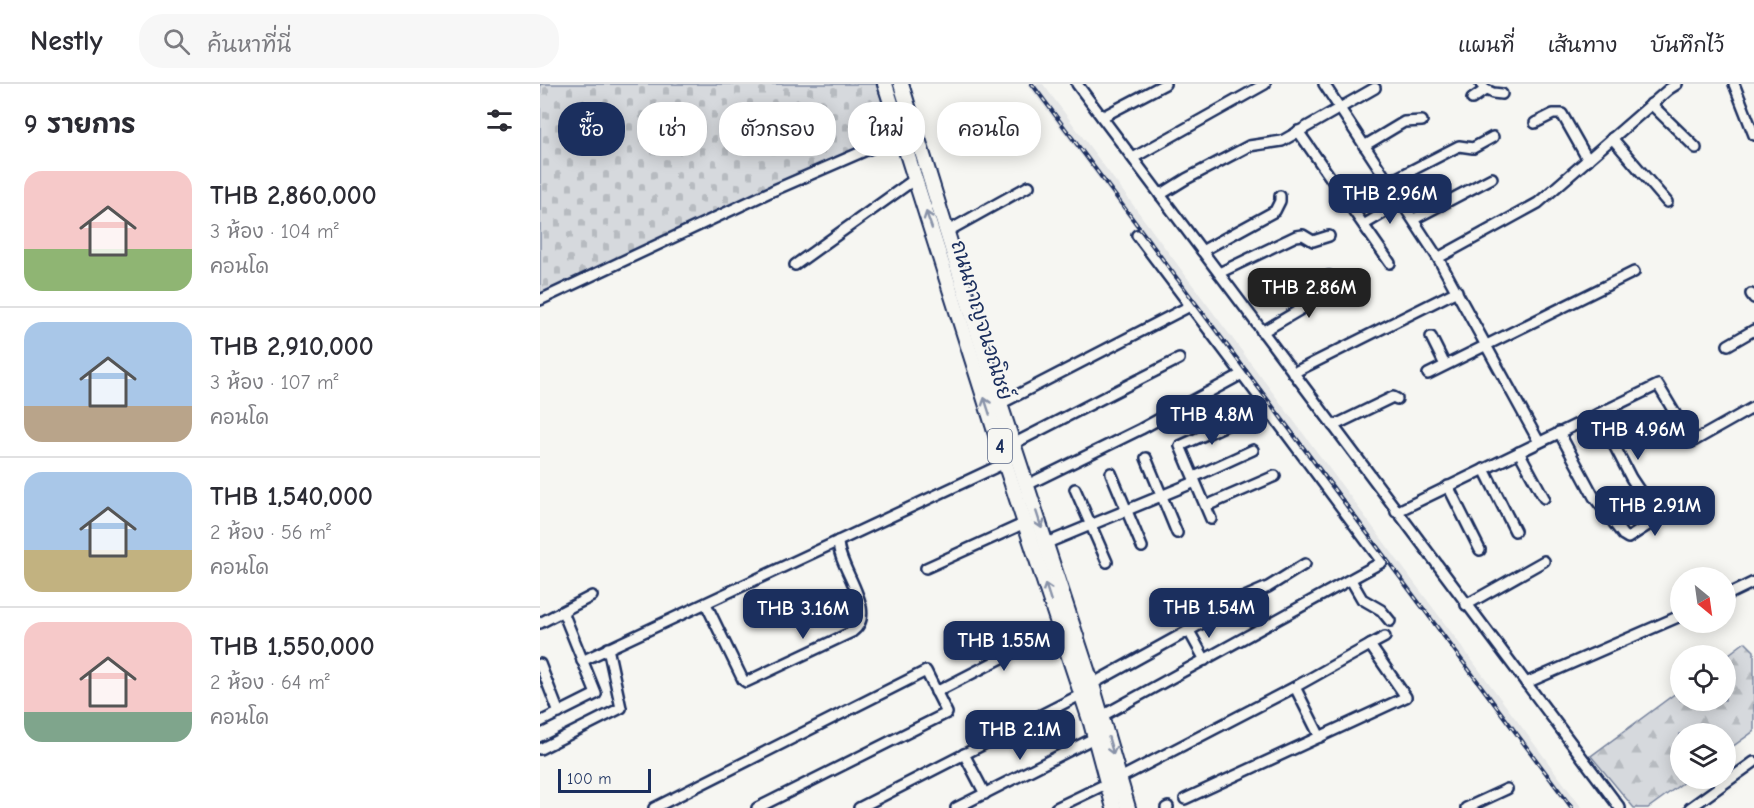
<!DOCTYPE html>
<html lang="th">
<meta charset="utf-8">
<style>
:root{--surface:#fff;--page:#f7f7f7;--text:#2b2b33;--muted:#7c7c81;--line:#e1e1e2;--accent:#1b2f5e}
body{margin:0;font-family:"Comic Neue","Playpen Sans Thai",sans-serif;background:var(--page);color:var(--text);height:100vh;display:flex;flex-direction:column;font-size:22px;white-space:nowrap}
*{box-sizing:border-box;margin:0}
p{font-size:20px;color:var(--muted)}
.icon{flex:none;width:33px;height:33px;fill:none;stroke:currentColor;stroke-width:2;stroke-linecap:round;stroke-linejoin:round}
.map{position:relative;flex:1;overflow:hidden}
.details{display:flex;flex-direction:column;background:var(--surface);width:540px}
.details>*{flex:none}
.hud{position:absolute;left:18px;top:18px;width:570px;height:54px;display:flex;gap:12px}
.needle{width:39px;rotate:151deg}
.buttons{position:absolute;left:1130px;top:483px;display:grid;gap:12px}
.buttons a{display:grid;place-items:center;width:66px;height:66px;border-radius:50%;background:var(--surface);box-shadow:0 3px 15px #0003;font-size:30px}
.scale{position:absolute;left:18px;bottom:15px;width:93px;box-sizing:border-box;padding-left:6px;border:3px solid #1b2f5e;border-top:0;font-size:16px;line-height:21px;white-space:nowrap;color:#1b2f5e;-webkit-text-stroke:4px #f6f6f2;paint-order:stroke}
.price{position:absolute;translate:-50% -51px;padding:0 14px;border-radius:12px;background:var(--accent);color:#fff;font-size:20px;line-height:39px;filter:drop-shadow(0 2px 3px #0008)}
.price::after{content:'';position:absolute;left:50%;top:36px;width:18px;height:14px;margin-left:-9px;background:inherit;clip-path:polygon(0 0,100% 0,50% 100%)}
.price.current{background:#222;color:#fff}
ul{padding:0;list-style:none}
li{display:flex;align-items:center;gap:18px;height:150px;padding:0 24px}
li+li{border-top:2px solid var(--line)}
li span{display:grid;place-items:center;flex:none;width:168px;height:120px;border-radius:18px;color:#555}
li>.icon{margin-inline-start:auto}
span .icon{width:72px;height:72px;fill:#fffc;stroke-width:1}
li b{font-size:26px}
h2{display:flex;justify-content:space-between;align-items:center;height:72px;padding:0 24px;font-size:26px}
.chip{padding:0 21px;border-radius:24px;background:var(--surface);box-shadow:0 3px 15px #0003;font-size:21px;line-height:54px}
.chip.current{background:var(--accent);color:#fff}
header{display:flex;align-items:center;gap:36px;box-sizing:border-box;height:84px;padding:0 30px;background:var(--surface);border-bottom:2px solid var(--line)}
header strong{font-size:28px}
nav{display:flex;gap:33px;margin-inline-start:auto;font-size:21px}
.search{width:420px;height:54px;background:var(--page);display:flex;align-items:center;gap:15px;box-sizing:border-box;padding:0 21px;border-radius:24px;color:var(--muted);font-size:22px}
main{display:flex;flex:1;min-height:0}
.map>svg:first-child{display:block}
</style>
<header>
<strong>Nestly</strong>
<div class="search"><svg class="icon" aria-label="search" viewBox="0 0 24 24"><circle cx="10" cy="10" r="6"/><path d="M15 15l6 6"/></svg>ค้นหาที่นี่</div>
<nav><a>แผนที่</a><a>เส้นทาง</a><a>บันทึกไว้</a></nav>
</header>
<main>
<section class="details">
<h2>9 รายการ<svg class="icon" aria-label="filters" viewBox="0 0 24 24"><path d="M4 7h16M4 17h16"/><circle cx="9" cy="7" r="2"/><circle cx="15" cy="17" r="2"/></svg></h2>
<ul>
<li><span style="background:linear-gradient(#f6c9c9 65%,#8fb573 0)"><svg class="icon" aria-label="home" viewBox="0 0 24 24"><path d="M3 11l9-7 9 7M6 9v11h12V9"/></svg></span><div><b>THB 2,860,000</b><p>3 ห้อง · 104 m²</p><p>คอนโด</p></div></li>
<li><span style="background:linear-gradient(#a9c7e8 70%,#b9a48a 0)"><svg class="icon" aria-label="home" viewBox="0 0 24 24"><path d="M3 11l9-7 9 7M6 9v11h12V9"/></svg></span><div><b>THB 2,910,000</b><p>3 ห้อง · 107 m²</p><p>คอนโด</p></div></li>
<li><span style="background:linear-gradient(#a9c7e8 65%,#c2b280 0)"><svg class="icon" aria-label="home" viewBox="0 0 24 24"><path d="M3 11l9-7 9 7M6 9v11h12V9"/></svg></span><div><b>THB 1,540,000</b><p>2 ห้อง · 56 m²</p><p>คอนโด</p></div></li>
<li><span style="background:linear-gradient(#f6c9c9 75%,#7fa58c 0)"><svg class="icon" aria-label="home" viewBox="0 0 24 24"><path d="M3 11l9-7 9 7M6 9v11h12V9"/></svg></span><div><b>THB 1,550,000</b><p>2 ห้อง · 64 m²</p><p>คอนโด</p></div></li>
</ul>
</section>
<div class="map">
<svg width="1214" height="724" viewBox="0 0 1214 724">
<defs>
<pattern id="forest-firs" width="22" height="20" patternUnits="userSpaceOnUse" patternTransform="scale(1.5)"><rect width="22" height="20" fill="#d6d9dd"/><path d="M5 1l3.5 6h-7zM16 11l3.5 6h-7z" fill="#b7bbc0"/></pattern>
<pattern id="cemetery-stones" width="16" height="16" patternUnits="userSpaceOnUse" patternTransform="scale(1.5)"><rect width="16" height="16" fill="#d6d9dd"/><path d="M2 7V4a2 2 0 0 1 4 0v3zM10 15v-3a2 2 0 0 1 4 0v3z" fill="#b7bbc0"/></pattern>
</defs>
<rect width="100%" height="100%" fill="#f6f6f2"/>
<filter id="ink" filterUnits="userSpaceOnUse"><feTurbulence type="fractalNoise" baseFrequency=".0167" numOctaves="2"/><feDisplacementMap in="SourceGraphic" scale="12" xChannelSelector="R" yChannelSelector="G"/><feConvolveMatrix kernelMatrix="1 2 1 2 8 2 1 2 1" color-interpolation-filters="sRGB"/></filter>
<g filter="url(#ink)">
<polygon fill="#e6e7e7" points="487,0 503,0 1042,724 1029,724 725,314"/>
<polygon fill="url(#forest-firs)" stroke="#78849e" stroke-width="1.5" points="1205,558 1214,567 1214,647 1185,668 1185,650 1140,650 1140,694 1148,695 1108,724 1094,724 1051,672 1140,606 1140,616 1185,616 1185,573"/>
<polygon fill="url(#cemetery-stones)" stroke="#78849e" stroke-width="1.5" points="0,0 336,0 354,51 0,213"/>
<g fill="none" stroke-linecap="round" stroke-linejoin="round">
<g stroke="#1b2f5e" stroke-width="14">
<g id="minor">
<polyline points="537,0 1080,724"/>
<polyline points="784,0 898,174 999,358"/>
<polyline points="1194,0 1214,51"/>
<polyline points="944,5 953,9 962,10"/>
<polyline points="932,15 945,6 941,0"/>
<polyline points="1111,20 1156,64"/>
<polyline points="562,33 625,0"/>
<polyline points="995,39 1013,30 1022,30 1048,76"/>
<polyline points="758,47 850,179"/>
<polyline points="1072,54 1127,118"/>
<polyline points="824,62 864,38 882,37"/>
<polyline points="593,74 725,0"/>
<polyline points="849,98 919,62 933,64 953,53"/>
<polyline points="620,111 646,95 709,62 742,57 835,4"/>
<polyline points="874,135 952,94"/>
<polyline points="825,140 862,118"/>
<polyline points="408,147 489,102"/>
<polyline points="662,167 735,127 740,117 740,112"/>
<polyline points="898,174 998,119 1129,5 1137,0"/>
<polyline points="255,181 375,95"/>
<polyline points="679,189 756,152 763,151 773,157 789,152"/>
<polyline points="1211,210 1214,214"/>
<polyline points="0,216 232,107 361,51"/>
<polyline points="722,248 768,221 760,208 789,192"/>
<polyline points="891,253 905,281"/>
<polyline points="1188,261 1214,246"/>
<polyline points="753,289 917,207"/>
<polyline points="888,290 1094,188"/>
<polyline points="460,320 650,222"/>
<polyline points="793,342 853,313 857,315"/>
<polyline points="1019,348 1054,413 1083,451 1088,454 1116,436 1117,433 1091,394 1058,330"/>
<polyline points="473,360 639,275"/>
<polyline points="979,368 1004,414"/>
<polyline points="606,374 637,449"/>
<polyline points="944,385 975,447"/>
<polyline points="571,389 602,463"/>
<polyline points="654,393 713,366"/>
<polyline points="487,401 601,345 702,290 597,151"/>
<polyline points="908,402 940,466"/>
<polyline points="535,405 567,478"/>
<polyline points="666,422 735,392"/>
<polyline points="856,428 1118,301 1152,358 1214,323"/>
<polyline points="671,435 640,362 693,338"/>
<polyline points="507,459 655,398"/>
<polyline points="386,484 485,439"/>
<polyline points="811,496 822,515 841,526 850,537"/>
<polyline points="1185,512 1214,498"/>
<path d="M166,520L203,596L206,598L312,548C340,528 298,485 298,457"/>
<polyline points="926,521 1004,477"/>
<polyline points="0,539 52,512"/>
<polyline points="649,547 665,576"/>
<polyline points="830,561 845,553"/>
<polyline points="42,577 465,379"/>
<polyline points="0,580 19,629"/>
<polyline points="986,599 1140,532"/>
<polyline points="552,600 666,537 675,526 728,503 765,480"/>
<polyline points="755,603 780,653"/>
<polyline points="396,608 520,544"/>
<polyline points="562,632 842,478 702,290"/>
<polyline points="0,638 56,610 23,528"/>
<polyline points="0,665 81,624 68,564"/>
<polyline points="424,670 445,710"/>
<polyline points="580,694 755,603 830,561 866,613 645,715"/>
<polyline points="114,724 386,587 407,629 217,724"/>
<polyline points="319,724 546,608"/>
<polyline points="416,724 556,653"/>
<polyline points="516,724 568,699"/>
<polyline points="626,724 628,723"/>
<polyline points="926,724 967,705"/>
<polyline points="1150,724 1214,678"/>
</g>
</g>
<g stroke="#1b2f5e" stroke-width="18">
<g id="highway">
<polyline points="345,0 465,379 551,639 574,724"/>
<polyline points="361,0 460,320 553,604 588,724"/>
</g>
</g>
<use href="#minor" stroke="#f6f6f2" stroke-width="9"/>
<use href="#highway" stroke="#f6f6f2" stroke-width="14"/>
<g stroke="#1b2f5e" stroke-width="4">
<polyline id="rail" points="492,0 1032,724"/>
</g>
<use href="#rail" stroke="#f6f6f2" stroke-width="1.5" stroke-dasharray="4.5" stroke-linecap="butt"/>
</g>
<defs><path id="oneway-shaft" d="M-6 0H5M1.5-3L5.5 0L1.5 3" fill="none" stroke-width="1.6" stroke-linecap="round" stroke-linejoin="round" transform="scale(1.5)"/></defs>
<g stroke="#8892a8">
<use href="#oneway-shaft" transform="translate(389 136) rotate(-109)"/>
<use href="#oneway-shaft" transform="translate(447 322) rotate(-108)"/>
<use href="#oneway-shaft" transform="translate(499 436) rotate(72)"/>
<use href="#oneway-shaft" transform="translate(508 508) rotate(-108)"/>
<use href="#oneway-shaft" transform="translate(571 662) rotate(74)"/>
</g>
</g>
<g text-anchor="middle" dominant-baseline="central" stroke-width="4.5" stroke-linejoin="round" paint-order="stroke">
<rect fill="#f6f6f2" stroke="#5d6b8a" stroke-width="1.5" x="448" y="345" width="24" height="34" rx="4.5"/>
<g font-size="20" font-weight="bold" fill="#1b2f5e">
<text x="460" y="362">4</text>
</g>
<g font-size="21" fill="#1b2f5e" stroke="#f6f6f2">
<text transform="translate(442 236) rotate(73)">ถนนกาญจนวณิชย์</text>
</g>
</g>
</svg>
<div class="buttons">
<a><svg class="needle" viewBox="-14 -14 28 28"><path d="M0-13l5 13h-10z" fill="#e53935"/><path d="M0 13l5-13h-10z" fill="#7c7c81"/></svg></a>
<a><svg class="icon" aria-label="locate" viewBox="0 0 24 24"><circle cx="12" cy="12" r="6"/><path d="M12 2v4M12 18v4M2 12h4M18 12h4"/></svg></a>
<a><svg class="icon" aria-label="layers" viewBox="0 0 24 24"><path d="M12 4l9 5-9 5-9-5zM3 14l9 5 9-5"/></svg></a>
</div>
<div class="scale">100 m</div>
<b class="price" style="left:850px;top:141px">THB 2.96M</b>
<b class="price current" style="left:769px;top:235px">THB 2.86M</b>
<b class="price" style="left:672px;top:362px">THB 4.8M</b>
<b class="price" style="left:1098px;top:377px">THB 4.96M</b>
<b class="price" style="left:1115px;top:453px">THB 2.91M</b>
<b class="price" style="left:669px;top:555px">THB 1.54M</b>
<b class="price" style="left:263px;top:556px">THB 3.16M</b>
<b class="price" style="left:464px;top:588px">THB 1.55M</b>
<b class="price" style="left:480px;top:677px">THB 2.1M</b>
<div class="hud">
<a class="chip current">ซื้อ</a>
<a class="chip">เช่า</a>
<a class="chip">ตัวกรอง</a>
<a class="chip">ใหม่</a>
<a class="chip">คอนโด</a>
</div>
</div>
</main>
